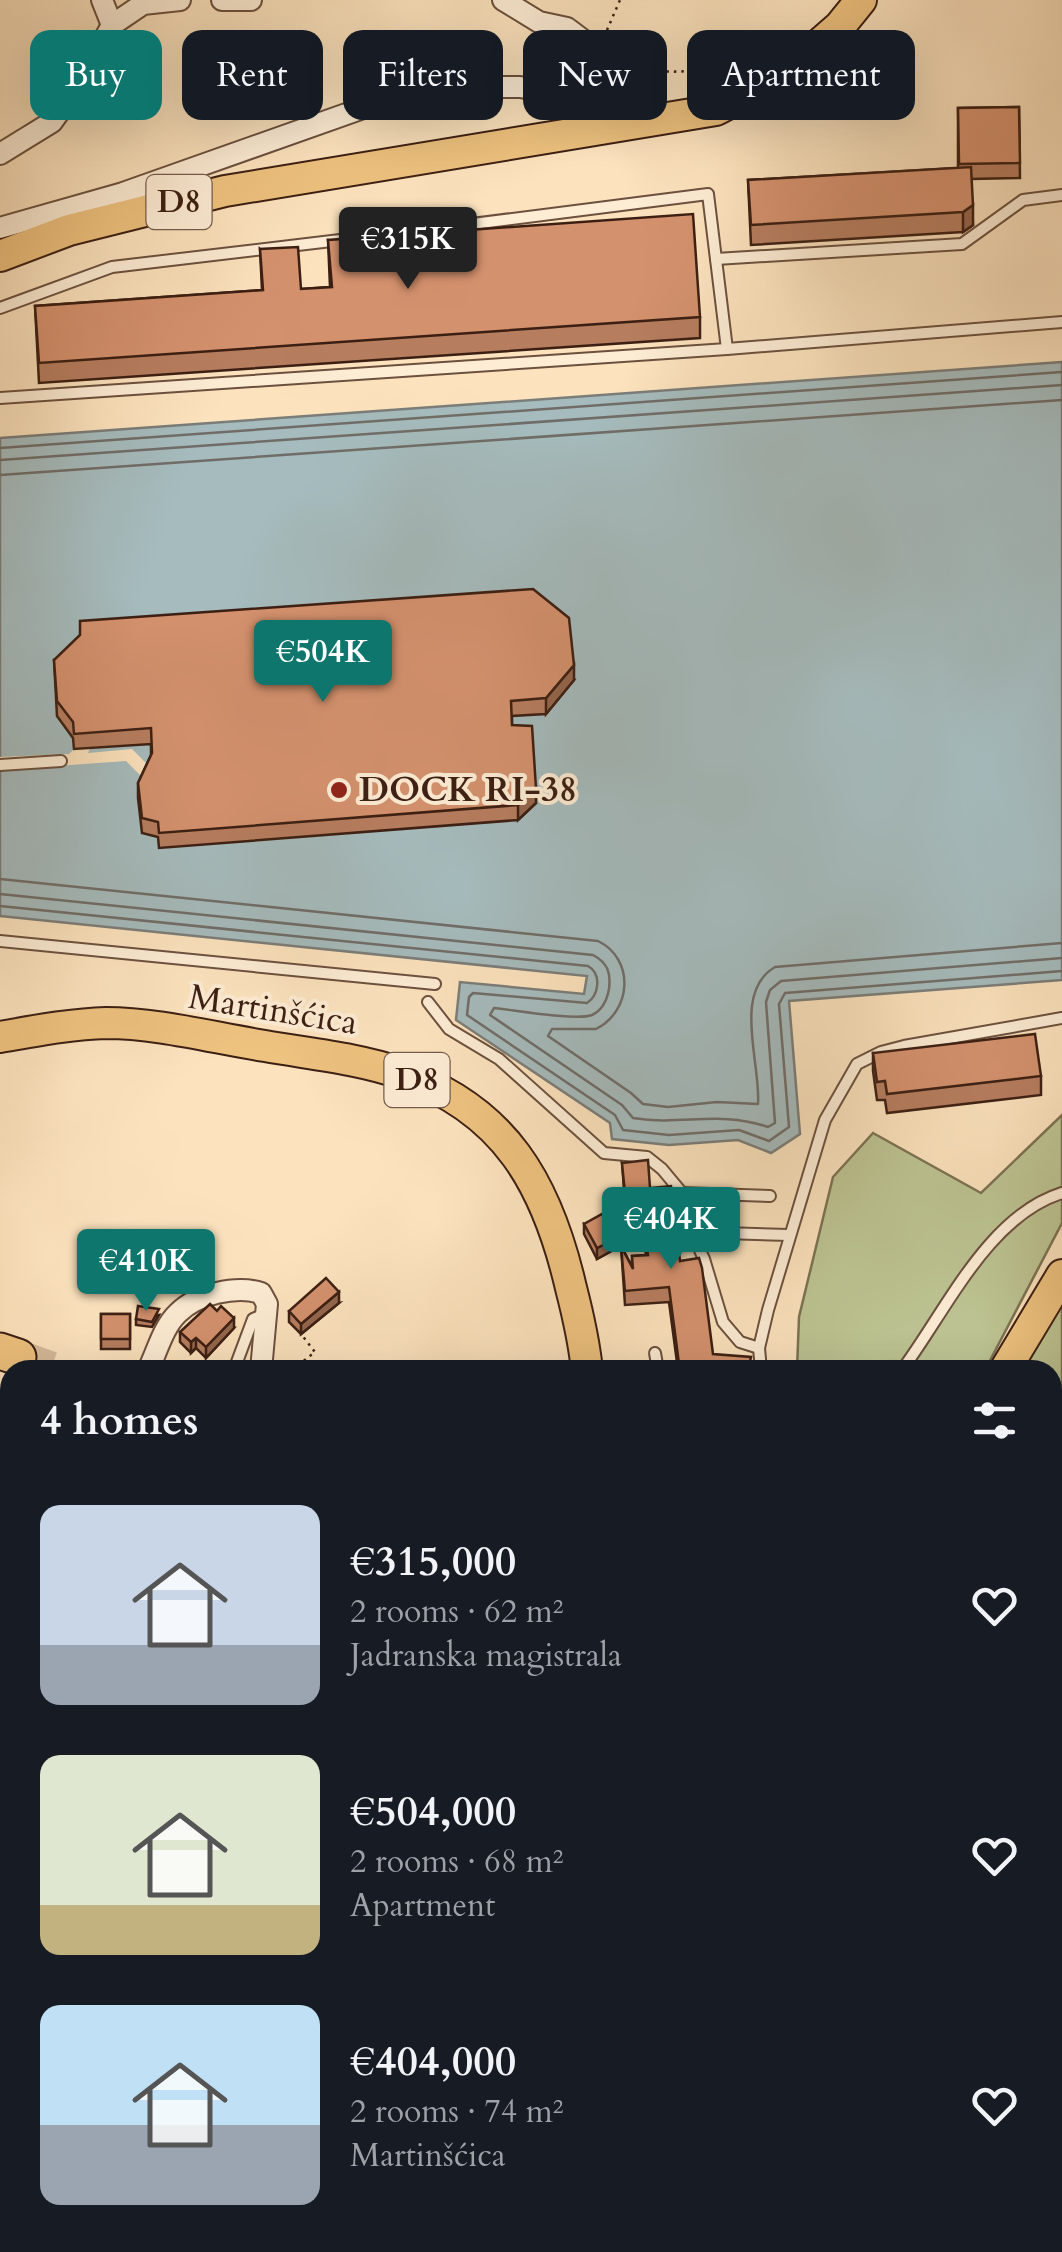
<!DOCTYPE html>
<meta charset="utf-8">
<style>
:root{--surface:#171b24;--page:#20242c;--text:#f1f3f6;--muted:#9ea1a6;--accent:#0f766e}
body{margin:0;font-family:Cardo,serif;background:var(--page);color:var(--text);height:100vh;display:flex;flex-direction:column;font-size:38px;white-space:nowrap}
*{box-sizing:border-box;margin:0}
p{font-size:32px;color:var(--muted)}
.icon{flex:none;width:55px;height:55px;fill:none;stroke:currentColor;stroke-width:2;stroke-linecap:round;stroke-linejoin:round}
.map{position:relative;flex:1;overflow:hidden}
.drawer{position:absolute;left:0px;top:1360px;width:1062px;height:892px;display:flex;flex-direction:column;background:var(--surface);border-radius:30px 30px 0 0;box-shadow:0 10px 40px #0002}
.drawer>*{flex:none}
.guide{position:absolute;left:30px;top:30px;width:1002px;height:90px;display:flex;gap:20px}
.price{position:absolute;translate:-50% -85px;padding:0 22px;border-radius:10px;background:var(--accent);color:#fff;font-size:32px;line-height:65px;filter:drop-shadow(0 2px 5px #0008)}
.price::after{content:'';position:absolute;left:50%;top:60px;width:30px;height:22px;margin-left:-15px;background:inherit;clip-path:polygon(0 0,100% 0,50% 100%)}
.price.active{background:#222;color:#fff}
ul{padding:0;list-style:none}
li{display:flex;align-items:center;gap:30px;height:250px;padding:0 40px}
li span{display:grid;place-items:center;flex:none;width:280px;height:200px;border-radius:20px;color:#555}
li>.icon{margin-inline-start:auto}
span .icon{width:120px;height:120px;fill:#fffc;stroke-width:1}
li b{font-size:42px}
h2{display:flex;justify-content:space-between;align-items:center;height:120px;padding:0 40px;font-size:42px}
.chip{padding:0 35px;border-radius:20px;background:var(--surface);box-shadow:0 10px 40px #0002;font-size:35px;line-height:90px}
.chip.active{background:var(--accent);color:#fff}
.map>svg:first-child{display:block}
</style>
<div class="map">
<svg width="1062" height="2252" viewBox="0 0 1062 2252">
<rect width="100%" height="100%" fill="#fce3be"/>
<filter id="stains"><feTurbulence type="fractalNoise" baseFrequency=".002" numOctaves="4"/><feColorMatrix values="0 0 0 0 .2 0 0 0 0 .09 0 0 0 0 .02 0 0 0 .5 -.17"/></filter>
<radialGradient id="worn" r=".72"><stop offset=".6" stop-color="#630" stop-opacity="0"/><stop offset="1" stop-color="#630" stop-opacity=".3"/></radialGradient>
<g fill="#bdc493" stroke="#7c7253" stroke-width="2.5">
<polygon points="1062,1115 1062,1223 985,1370 797,1370 799,1317 833,1177 873,1133 981,1193"/>
<polygon points="1062,1293 1062,1479 1053,1479 1052,1370 1018,1370"/>
</g>
<polygon fill="#a5bbbd" stroke="#7b7d79" stroke-width="2.5" points="1062,362 1062,980 789,1001 800,1134 771,1153 738,1140 669,1145 612,1139 610,1123 456,1020 460,982 584,994 587,976 0,916 0,438"/>
<polygon fill="#fce3be" points="90,748 88,753 132,749 152,769 146,781 126,761 0,770 0,757 69,754 74,749"/>
<g fill="none" stroke-linecap="round" stroke-linejoin="round">
<g stroke="#706d68" stroke-width="2.5">
<polyline points="0,448 1062,372"/>
<polyline points="0,460 1062,385"/>
<polyline points="0,475 1062,400"/>
<path d="M0,879L598,941C635,959 632,1011 596,1029H552L548,1036L631,1093L643,1104L668,1107L717,1102L758,1104C761,1063 732,992 775,967L1062,943"/>
<path d="M0,894L593,955C608,963 611,973 609,989C607,1000 603,1010 592,1015C576,1021 514,1010 494,1008L490,1015L622,1105L633,1118C682,1126 719,1110 768,1127L775,1123L766,1002L770,990L781,981L1062,958"/>
<path d="M0,906L588,966C602,974 599,995 587,1003L473,993L469,997L467,1015L615,1115L623,1130L669,1135L739,1130L769,1141L789,1127L779,1004L785,993L1062,971"/>
</g>
<polyline stroke="#d6bc9c" stroke-width="35" stroke-dasharray="35 18" stroke-linecap="butt" points="18,1357 54,1370"/>
<g stroke="#6c503e" stroke-width="14">
<g id="lane">
<polyline points="362,238 708,194 727,349 1062,322"/>
<polyline points="716,259 962,244 1023,200 1062,195"/>
<polyline points="0,308 112,267 340,240"/>
<polyline points="0,398 727,349"/>
<polyline points="0,765 61,761"/>
<polyline points="0,941 435,984"/>
<polyline points="428,1002 449,1029 499,1059 604,1153 647,1157 662,1169 682,1193 688,1224 704,1259 723,1322 740,1342 759,1348"/>
<polyline points="682,1193 770,1196"/>
<polyline points="691,1232 788,1235"/>
<polyline points="655,1353 658,1370"/>
<polyline points="234,1370 253,1319 267,1313"/>
<polyline points="761,1370 759,1348 768,1310 825,1120 857,1064 881,1052 904,1046 1062,1018"/>
<path d="M902,1370C946,1311 988,1216 1062,1193"/>
<polyline points="1052,1697 1062,1693"/>
<polyline points="1052,2149 1062,2149"/>
<polyline points="1052,2164 1062,2163"/>
<polyline points="161,2242 163,2252"/>
<polyline points="986,2242 986,2252"/>
<polyline points="406,2252 406,2242"/>
</g>
</g>
<g stroke="#6c503e" stroke-width="24">
<g id="street">
<polyline points="102,0 112,25"/>
<polyline points="222,0 251,0"/>
<polyline points="0,154 52,122 80,83 112,25 143,4 180,0"/>
<polyline points="0,228 123,193 369,106 438,87 520,87 555,93 574,83 588,66 583,40 567,28 539,22 503,0"/>
<path d="M148,1370C157,1352 163,1327 178,1313C197,1294 236,1285 261,1293L267,1304L261,1370"/>
<polyline points="0,1664 10,1664"/>
<polyline points="0,1760 10,1760"/>
<polyline points="0,2011 10,2006"/>
<polyline points="13,2242 27,2243"/>
<polyline points="251,2242 256,2252"/>
<polyline points="124,2252 134,2242"/>
<polyline points="321,2252 323,2242"/>
</g>
</g>
<g stroke="#3c1f13" stroke-width="34">
<g id="primary">
<polyline points="0,256 69,230 225,191 716,110 785,74 840,26 861,0"/>
<path d="M0,1037C35,1031 71,1024 106,1023C158,1023 214,1038 265,1046C310,1054 356,1058 400,1073C505,1109 547,1184 571,1288C578,1315 584,1342 587,1370"/>
<polyline points="1005,1370 1062,1275"/>
</g>
</g>
<g stroke="#3c1f13" stroke-width="39">
<polyline id="highway" points="0,1351 18,1357"/>
</g>
<g stroke="#3c1f13" stroke-width="2.5" stroke-dasharray="2.5 5" stroke-linecap="butt">
<polyline points="604,37 620,0"/>
<path d="M603,50C664,86 695,68 759,60"/>
<polyline points="307,1361 313,1370"/>
<polyline points="292,1370 315,1352 301,1334"/>
</g>
<use href="#lane" stroke="#fdedd5" stroke-width="10"/>
<use href="#street" stroke="#fdedd5" stroke-width="20"/>
<use href="#primary" stroke="#eec27f" stroke-width="30"/>
<use href="#highway" stroke="#eec27f" stroke-width="35"/>
<g stroke="#3c1f13" stroke-width="5" stroke-dasharray="18 18" stroke-linecap="butt">
<polyline points="0,1866 10,1864"/>
<polyline points="888,2242 900,2252"/>
</g>
</g>
<g fill="#b67d5f" stroke="#3c1f13" stroke-width="2.5">
<polygon points="1019,107 1020,178 971,179 973,225 963,232 751,245 748,180 958,168 958,108"/>
<polygon points="328,240 700,317 700,338 39,383 35,306 262,290 260,249 301,289 330,287"/>
<polygon points="54,660 574,680 546,714 512,716 512,725 536,803 518,820 159,848 158,837 142,833 138,798 138,783 151,755 151,744 74,749 73,738 57,716"/>
<polygon points="873,1053 1041,1076 1041,1095 887,1113 885,1100 877,1100 873,1071"/>
<polygon points="622,1163 650,1188 680,1261 713,1354 751,1370 678,1370 669,1302 625,1305 621,1246 632,1266 632,1256 646,1255 642,1227 627,1229"/>
<polygon points="584,1224 615,1249 597,1259 584,1234"/>
<polygon points="339,1303 301,1334 289,1322 289,1311"/>
<rect x="101" y="1314" width="29" height="35"/>
<polygon points="159,1315 152,1327 136,1325 136,1319"/>
<polygon points="234,1328 206,1358 196,1348 191,1353 180,1342 180,1332"/>
<polygon points="0,1603 10,1603 10,1639 0,1640"/>
<polygon points="1062,1797 1062,2138 1052,2138 1052,1798"/>
<polygon points="0,2051 10,2051 10,2123 0,2122"/>
<rect x="0" y="2153" width="10" height="71"/>
<rect x="178" y="2242" width="50" height="10"/>
<polygon points="338,2242 368,2242 366,2252 338,2252"/>
</g>
<g fill="#94664d" stroke="#3c1f13" stroke-width="2.5">
<polygon points="973,205 973,225 963,232 963,212"/>
<polygon points="574,665 574,680 546,714 546,698"/>
<polygon points="536,788 536,803 518,820 518,805"/>
<polygon points="615,1239 615,1249 597,1259 597,1248"/>
<polygon points="339,1292 339,1303 301,1334 301,1324"/>
<polygon points="234,1318 234,1328 206,1358 206,1347"/>
<polygon points="196,1338 196,1348 191,1353 191,1342"/>
<polygon points="10,1982 10,1990 8,1993 0,1996 0,1988"/>
</g>
<g fill="#d4916e" stroke="#3c1f13" stroke-width="2.5">
<polygon points="1019,107 1020,163 959,164 958,108"/>
<polygon points="971,167 973,205 963,212 751,225 748,180"/>
<polygon points="693,214 700,317 39,363 35,306 263,290 260,249 298,247 301,289 332,287 328,240"/>
<polygon points="533,589 569,618 574,665 546,698 511,701 512,725 532,726 536,788 518,805 159,833 158,822 142,818 138,783 152,753 151,728 74,734 73,722 57,701 54,660 80,635 80,621"/>
<polygon points="1035,1034 1041,1076 887,1094 885,1081 877,1082 873,1053"/>
<polygon points="648,1160 650,1188 671,1186 680,1261 699,1258 702,1268 713,1354 751,1357 748,1370 698,1370 698,1362 679,1364 669,1287 625,1291 621,1246 633,1269 632,1256 648,1255 642,1213 627,1214 622,1163"/>
<polygon points="602,1214 615,1239 597,1248 584,1224"/>
<polygon points="326,1278 339,1292 301,1324 289,1311"/>
<polygon points="210,1304 217,1311 221,1306 234,1318 206,1347 196,1338 191,1342 180,1332"/>
<polygon points="138,1306 159,1309 152,1322 136,1319"/>
<rect x="101" y="1314" width="29" height="25"/>
<rect x="0" y="1603" width="10" height="26"/>
<polygon points="1,1766 2,1797 0,1798 0,1766"/>
<polygon points="1062,1797 1062,2118 1052,2118 1052,1798"/>
<polygon points="0,1944 7,1950 10,1946 10,1982 8,1985 0,1988"/>
<polygon points="0,2051 10,2051 10,2094 0,2093"/>
<rect x="0" y="2153" width="10" height="42"/>
<polygon points="1062,2177 1062,2252 1017,2252 1017,2242 1052,2242 1052,2178"/>
<rect x="48" y="2242" width="32" height="10"/>
<polygon points="346,2242 365,2242 365,2246"/>
</g>
<circle fill="#8f2418" stroke="#fdedd5" stroke-width="4" cx="339" cy="790" r="10"/>
<g text-anchor="middle" dominant-baseline="central" stroke-width="8" stroke-linejoin="round" paint-order="stroke">
<g fill="#fdedd5" stroke="#765d4d" stroke-width="2.5">
<rect x="146.5" y="175" width="65" height="54" rx="8"/>
<rect x="384.5" y="1053" width="65" height="54" rx="8"/>
</g>
<g font-size="32" font-weight="bold" fill="#3c1f13">
<text x="179" y="202">D8</text>
<text x="417" y="1080">D8</text>
</g>
<g font-size="35" font-weight="bold" fill="#3c1f13" stroke="#fdedd5" text-anchor="start">
<text x="359" y="790">DOCK RI-38</text>
</g>
<g font-size="35" fill="#3c1f13" stroke="#fdedd5">
<text transform="translate(273 1010) rotate(9)">Martinšćica</text>
</g>
</g>
<rect width="100%" height="100%" filter="url(#stains)"/>
<rect width="100%" height="100%" fill="url(#worn)"/>
</svg>
<b class="price active" style="left:408px;top:292px">€315K</b>
<b class="price" style="left:323px;top:705px">€504K</b>
<b class="price" style="left:671px;top:1272px">€404K</b>
<b class="price" style="left:146px;top:1314px">€410K</b>
<div class="guide">
<a class="chip active">Buy</a>
<a class="chip">Rent</a>
<a class="chip">Filters</a>
<a class="chip">New</a>
<a class="chip">Apartment</a>
</div>
<section class="drawer">
<h2>4 homes<svg class="icon" aria-label="filters" viewBox="0 0 24 24"><path d="M4 7h16M4 17h16"/><circle cx="9" cy="7" r="2"/><circle cx="15" cy="17" r="2"/></svg></h2>
<ul>
<li><span style="background:linear-gradient(#c9d6e8 70%,#9aa5b1 0)"><svg class="icon" aria-label="home" viewBox="0 0 24 24"><path d="M3 11l9-7 9 7M6 9v11h12V9"/></svg></span><div><b>€315,000</b><p>2 rooms · 62 m²</p><p>Jadranska magistrala</p></div><svg class="icon" aria-label="heart" viewBox="0 0 24 24"><path d="M12 20l-8-8c-3-5 5-10 8-4 3-6 11-1 8 4z"/></svg></li>
<li><span style="background:linear-gradient(#dfe7d0 75%,#c2b280 0)"><svg class="icon" aria-label="home" viewBox="0 0 24 24"><path d="M3 11l9-7 9 7M6 9v11h12V9"/></svg></span><div><b>€504,000</b><p>2 rooms · 68 m²</p><p>Apartment</p></div><svg class="icon" aria-label="heart" viewBox="0 0 24 24"><path d="M12 20l-8-8c-3-5 5-10 8-4 3-6 11-1 8 4z"/></svg></li>
<li><span style="background:linear-gradient(#bfe0f5 60%,#9aa5b1 0)"><svg class="icon" aria-label="home" viewBox="0 0 24 24"><path d="M3 11l9-7 9 7M6 9v11h12V9"/></svg></span><div><b>€404,000</b><p>2 rooms · 74 m²</p><p>Martinšćica</p></div><svg class="icon" aria-label="heart" viewBox="0 0 24 24"><path d="M12 20l-8-8c-3-5 5-10 8-4 3-6 11-1 8 4z"/></svg></li>
</ul>
</section>
</div>
